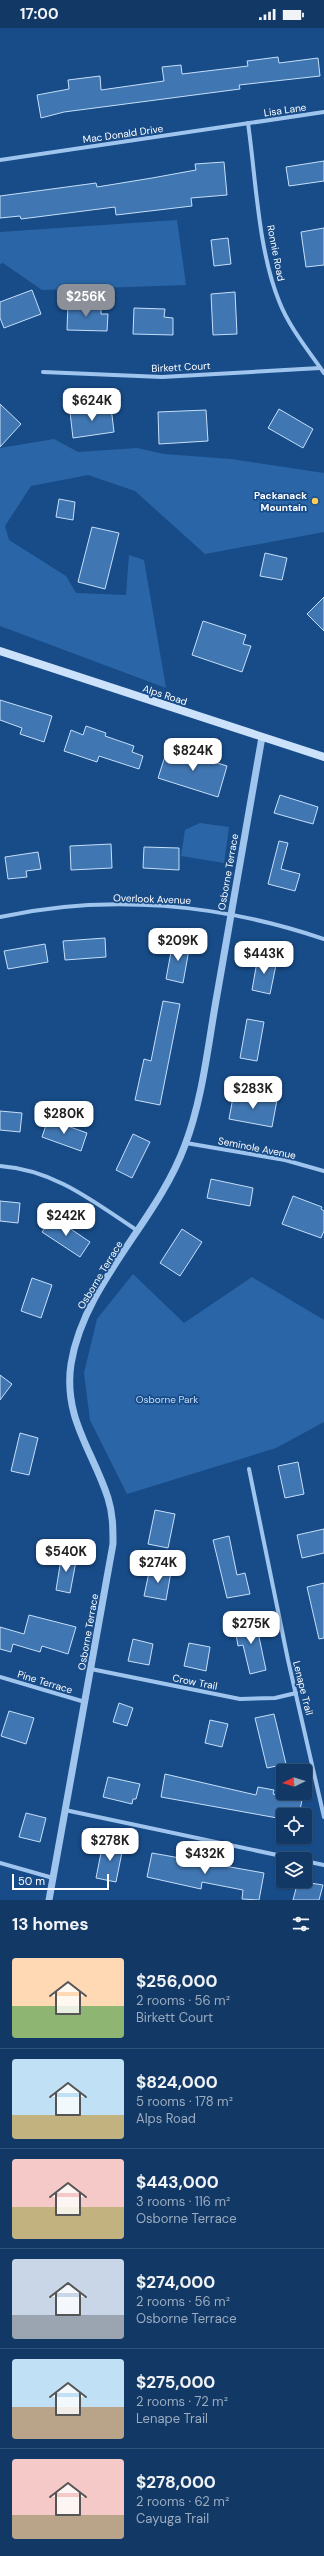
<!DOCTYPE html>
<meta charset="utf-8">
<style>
:root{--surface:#123966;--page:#1f446f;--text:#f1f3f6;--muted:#9cacbf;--line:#31537a;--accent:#8c9099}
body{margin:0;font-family:"DM Sans",sans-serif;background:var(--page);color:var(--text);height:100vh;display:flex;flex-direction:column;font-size:15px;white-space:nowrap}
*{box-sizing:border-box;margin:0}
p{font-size:13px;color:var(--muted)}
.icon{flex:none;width:22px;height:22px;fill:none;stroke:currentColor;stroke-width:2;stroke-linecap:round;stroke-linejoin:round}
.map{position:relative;height:1872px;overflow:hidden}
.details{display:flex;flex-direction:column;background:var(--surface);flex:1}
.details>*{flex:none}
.needle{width:26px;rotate:265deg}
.fabs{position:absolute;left:276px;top:1736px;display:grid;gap:8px}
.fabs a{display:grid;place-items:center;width:36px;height:36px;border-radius:4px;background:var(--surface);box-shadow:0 1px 3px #0004,0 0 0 1px var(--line);font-size:20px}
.scale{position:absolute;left:12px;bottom:10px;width:97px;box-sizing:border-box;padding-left:4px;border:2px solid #fff;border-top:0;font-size:11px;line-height:14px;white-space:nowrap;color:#fff;-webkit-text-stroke:3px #184c88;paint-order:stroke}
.price{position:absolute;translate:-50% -34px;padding:0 9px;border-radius:8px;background:#fff;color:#222;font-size:13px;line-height:26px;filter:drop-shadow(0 1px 2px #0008)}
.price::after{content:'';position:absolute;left:50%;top:24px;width:12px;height:9px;margin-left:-6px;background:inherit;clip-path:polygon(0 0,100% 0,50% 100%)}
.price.active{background:var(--accent);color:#fff}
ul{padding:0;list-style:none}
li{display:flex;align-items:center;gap:12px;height:100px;padding:0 12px}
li+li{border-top:1px solid var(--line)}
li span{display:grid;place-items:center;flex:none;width:112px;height:80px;border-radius:4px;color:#555}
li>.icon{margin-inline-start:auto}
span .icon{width:48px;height:48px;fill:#fffc;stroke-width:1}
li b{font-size:17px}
h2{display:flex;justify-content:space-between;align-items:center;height:48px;padding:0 12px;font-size:17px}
.status{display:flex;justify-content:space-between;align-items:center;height:28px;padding:0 20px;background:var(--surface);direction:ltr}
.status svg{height:11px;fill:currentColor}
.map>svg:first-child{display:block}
</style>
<div class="status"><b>17:00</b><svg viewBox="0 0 49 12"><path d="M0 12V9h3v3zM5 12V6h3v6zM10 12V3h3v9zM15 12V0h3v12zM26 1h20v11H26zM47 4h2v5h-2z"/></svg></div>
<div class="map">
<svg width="324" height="1872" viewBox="0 0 324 1872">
<rect width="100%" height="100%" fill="#184c88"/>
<g fill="#2a66a7">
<polygon points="177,192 186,257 42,262 3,235 0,236 0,204"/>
<polygon points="54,411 78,424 137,420 164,426 231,431 324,445 324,504 205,526 135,463 88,447 31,458 5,498 9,512 66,548 76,565 126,567 129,527 144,532 166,660 0,598 0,420"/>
<polygon points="200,795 229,799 224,835 181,828 185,802"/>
<polygon points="133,1246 184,1295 252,1249 324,1292 324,1394 276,1420 127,1466 90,1392 84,1345 97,1291"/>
</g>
<g fill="#4076b2" stroke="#c5dffa">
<polygon points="278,29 279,35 318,30 320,48 239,57 240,61 64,84 41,90 37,67 69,61 68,52 100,48 101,62 164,53 162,39 181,37 182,46 248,38 247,33"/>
<polygon points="324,133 324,153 289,158 286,139"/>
<polygon points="224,134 227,167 191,170 192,178 116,187 115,179 21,191 20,188 0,190 0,168 96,155 97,159 152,150 196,142 195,136"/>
<polygon points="324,200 324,237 306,239 301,204"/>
<polygon points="228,210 231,236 214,238 211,212"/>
<polygon points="32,262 41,286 4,300 0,290 0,274"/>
<polygon points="235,264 237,306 213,307 211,266"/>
<polygon points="68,275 101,276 101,286 108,286 107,303 67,302"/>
<polygon points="134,280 165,281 164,289 173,290 173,307 133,306"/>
<polygon points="0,376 21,396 0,419"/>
<polygon points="111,379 114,404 73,410 70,384"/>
<polygon points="279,381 313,401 303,420 268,400"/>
<polygon points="206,382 208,413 159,416 158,384"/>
<polygon points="59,471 75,474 73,492 56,489"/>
<polygon points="92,499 119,505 105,561 78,554"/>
<polygon points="265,525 287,530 282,552 260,548"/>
<polygon points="324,569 324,603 307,586"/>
<polygon points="203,593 246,607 243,616 251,618 242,644 192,627"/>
<polygon points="0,672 52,688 44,714 20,706 22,700 0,692"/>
<polygon points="86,698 106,705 105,708 134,718 132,724 143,728 139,741 99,728 97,734 64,723 71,702 83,707"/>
<polygon points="168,719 227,738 218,769 158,750"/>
<polygon points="280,767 318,779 313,796 274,785"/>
<polygon points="279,813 288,815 281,841 300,846 295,863 268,856"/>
<polygon points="111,816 112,840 71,842 70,818"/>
<polygon points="144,819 179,820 179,842 143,840"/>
<polygon points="38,824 41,841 26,843 27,849 8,851 5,829"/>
<polygon points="105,910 106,929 65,932 63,913"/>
<polygon points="173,913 190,916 183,955 166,951"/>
<polygon points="45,916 48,934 8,941 4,923"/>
<polygon points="258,928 277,932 270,966 252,962"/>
<polygon points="163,973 180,976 160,1077 135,1072 144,1031 151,1033"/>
<polygon points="247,991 264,994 257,1033 240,1030"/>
<polygon points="234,1064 277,1072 272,1099 229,1091"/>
<polygon points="0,1083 22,1085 20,1104 0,1102"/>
<polygon points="48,1091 87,1105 81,1123 42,1109"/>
<polygon points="133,1106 150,1114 132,1150 116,1142"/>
<polygon points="211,1151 253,1160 250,1178 207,1170"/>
<polygon points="293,1168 322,1179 321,1181 324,1183 324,1203 321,1210 282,1196"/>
<polygon points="0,1173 20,1175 18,1195 0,1193"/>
<polygon points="53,1189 90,1214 80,1229 42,1204"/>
<polygon points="182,1201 202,1214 180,1248 160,1235"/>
<polygon points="32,1250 52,1257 41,1290 21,1283"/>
<polygon points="0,1347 12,1356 0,1372"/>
<polygon points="20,1405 38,1410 29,1447 11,1443"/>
<polygon points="298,1434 304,1466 285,1470 278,1438"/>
<polygon points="155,1482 175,1486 168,1520 148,1516"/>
<polygon points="324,1501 324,1525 302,1530 297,1507"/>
<polygon points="229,1508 237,1547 245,1545 250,1566 227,1570 213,1512"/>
<polygon points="62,1525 77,1528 70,1565 56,1562"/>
<polygon points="150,1540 171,1544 166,1572 144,1568"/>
<polygon points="324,1555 324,1610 319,1611 307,1559"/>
<polygon points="29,1587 76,1599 68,1626 42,1618 40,1624 13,1616 11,1624 0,1621 0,1599 24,1606"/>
<polygon points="255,1590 266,1642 250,1646 243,1617 238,1618 234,1595"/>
<polygon points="133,1611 153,1616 149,1637 128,1633"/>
<polygon points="189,1615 210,1619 206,1643 184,1638"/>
<polygon points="119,1675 133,1680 127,1698 113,1694"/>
<polygon points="9,1683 34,1690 26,1716 1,1708"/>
<polygon points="274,1686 286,1736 267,1740 255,1690"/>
<polygon points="210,1692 228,1696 222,1719 205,1715"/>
<polygon points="165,1746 256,1767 258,1759 274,1762 273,1766 302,1772 299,1787 283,1787 283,1791 161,1769"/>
<polygon points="108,1749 140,1756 136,1771 133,1771 132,1776 103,1769"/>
<polygon points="26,1785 46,1790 40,1814 19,1809"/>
<polygon points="103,1815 123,1819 116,1854 96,1850"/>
<polygon points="152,1825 264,1845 259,1872 242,1871 243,1862 202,1854 201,1861 147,1849"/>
<polygon points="298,1853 323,1857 319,1872 293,1872"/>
</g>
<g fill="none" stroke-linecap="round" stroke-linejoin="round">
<g stroke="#9fc5ee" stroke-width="4">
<path d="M248,95C256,151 258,221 279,273C289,299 308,322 324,345"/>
<polyline points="0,132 324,84"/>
<polyline points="43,344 162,349 320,340"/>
<path d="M0,889C107,865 221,876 324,911"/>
<polyline points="186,1115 285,1132 324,1143"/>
<path d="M0,1138C55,1142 94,1174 138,1203"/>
<polyline points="249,1441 288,1632 324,1789"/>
<polyline points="91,1641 240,1671 275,1670 296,1665"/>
<polyline points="0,1649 85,1674"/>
<polyline points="65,1782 296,1831"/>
<polyline points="305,1833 324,1837"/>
<polyline points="0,1835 53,1850"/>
</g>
<path stroke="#9fc5ee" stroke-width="7" d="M49,1872L113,1516C113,1500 113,1486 108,1470C93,1423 63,1390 71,1336C84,1255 157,1194 185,1117C203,1070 208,1016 217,967C232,881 247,795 262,709"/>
<polyline stroke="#cce1fa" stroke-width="8" points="0,623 324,729"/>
</g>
<circle fill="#ffcb5c" stroke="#184c88" stroke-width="1.5" cx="315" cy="473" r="4"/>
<g text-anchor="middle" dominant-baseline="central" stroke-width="3.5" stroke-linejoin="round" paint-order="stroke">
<g font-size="10" fill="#fff" stroke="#184c88">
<text transform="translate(285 82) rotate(-8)">Lisa Lane</text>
<text transform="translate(123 106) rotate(-8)">Mac Donald Drive</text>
<text transform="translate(276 225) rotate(79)">Ronnie Road</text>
<text transform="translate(181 339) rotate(-3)">Birkett Court</text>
<text transform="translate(165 667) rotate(18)">Alps Road</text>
<text transform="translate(228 844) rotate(-80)">Osborne Terrace</text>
<text transform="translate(152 871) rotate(2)">Overlook Avenue</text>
<text transform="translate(257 1120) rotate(11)">Seminole Avenue</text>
<text transform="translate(100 1247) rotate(-59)">Osborne Terrace</text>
<text transform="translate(88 1604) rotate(-80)">Osborne Terrace</text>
<text transform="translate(45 1654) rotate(17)">Pine Terrace</text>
<text transform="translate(195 1654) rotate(11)">Crow Trail</text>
<text transform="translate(303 1660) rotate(76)">Lenape Trail</text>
</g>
<g font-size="10" font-weight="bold" fill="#fff" stroke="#184c88" text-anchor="end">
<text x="307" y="467">Packanack<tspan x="307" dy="12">Mountain</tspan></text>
</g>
<g font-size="10" fill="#c5dffa" stroke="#184c88">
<text x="167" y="1371">Osborne Park</text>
</g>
</g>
</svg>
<div class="fabs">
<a><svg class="needle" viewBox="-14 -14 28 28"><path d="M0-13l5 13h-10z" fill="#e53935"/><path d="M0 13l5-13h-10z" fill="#9cacbf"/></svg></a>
<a><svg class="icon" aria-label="locate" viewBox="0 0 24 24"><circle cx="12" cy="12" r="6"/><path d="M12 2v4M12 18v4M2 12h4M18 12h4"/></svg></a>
<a><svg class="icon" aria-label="layers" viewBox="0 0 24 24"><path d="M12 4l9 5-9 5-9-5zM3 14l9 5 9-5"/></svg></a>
</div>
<div class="scale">50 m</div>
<b class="price active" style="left:86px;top:290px">$256K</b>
<b class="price" style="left:92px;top:394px">$624K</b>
<b class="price" style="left:193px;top:744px">$824K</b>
<b class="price" style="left:178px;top:934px">$209K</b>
<b class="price" style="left:264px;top:947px">$443K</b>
<b class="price" style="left:253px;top:1082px">$283K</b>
<b class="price" style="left:64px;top:1107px">$280K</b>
<b class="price" style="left:66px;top:1209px">$242K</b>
<b class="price" style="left:66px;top:1545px">$540K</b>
<b class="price" style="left:158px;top:1556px">$274K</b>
<b class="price" style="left:251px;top:1617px">$275K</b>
<b class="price" style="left:110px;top:1834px">$278K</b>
<b class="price" style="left:205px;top:1847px">$432K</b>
</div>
<section class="details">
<h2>13 homes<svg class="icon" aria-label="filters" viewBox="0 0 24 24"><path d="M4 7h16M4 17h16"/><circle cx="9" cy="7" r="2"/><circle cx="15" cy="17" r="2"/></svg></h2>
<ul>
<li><span style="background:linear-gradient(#ffd9b3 60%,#8fb573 0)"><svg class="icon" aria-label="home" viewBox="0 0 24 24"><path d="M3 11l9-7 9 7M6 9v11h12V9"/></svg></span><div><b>$256,000</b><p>2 rooms · 56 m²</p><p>Birkett Court</p></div></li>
<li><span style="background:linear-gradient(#bfe0f5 70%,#c2b280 0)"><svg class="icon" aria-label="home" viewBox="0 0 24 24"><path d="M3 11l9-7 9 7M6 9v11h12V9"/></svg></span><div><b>$824,000</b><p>5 rooms · 178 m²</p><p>Alps Road</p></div></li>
<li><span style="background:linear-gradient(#f6c9c9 60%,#c2b280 0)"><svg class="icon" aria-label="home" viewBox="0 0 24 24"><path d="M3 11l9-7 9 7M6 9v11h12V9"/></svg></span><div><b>$443,000</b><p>3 rooms · 116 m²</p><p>Osborne Terrace</p></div></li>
<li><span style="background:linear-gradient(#c9d6e8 70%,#9aa5b1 0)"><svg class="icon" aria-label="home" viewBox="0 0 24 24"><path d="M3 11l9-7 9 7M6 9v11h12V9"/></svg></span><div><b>$274,000</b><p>2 rooms · 56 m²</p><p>Osborne Terrace</p></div></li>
<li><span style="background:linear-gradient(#bfe0f5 60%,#b9a48a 0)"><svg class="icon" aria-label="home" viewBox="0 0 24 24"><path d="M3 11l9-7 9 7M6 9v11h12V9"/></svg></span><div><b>$275,000</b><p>2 rooms · 72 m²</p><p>Lenape Trail</p></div></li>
<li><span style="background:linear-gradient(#f6c9c9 70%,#b9a48a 0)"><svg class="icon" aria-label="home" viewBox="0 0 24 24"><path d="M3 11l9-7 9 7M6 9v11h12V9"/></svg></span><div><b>$278,000</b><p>2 rooms · 62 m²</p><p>Cayuga Trail</p></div></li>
</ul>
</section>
